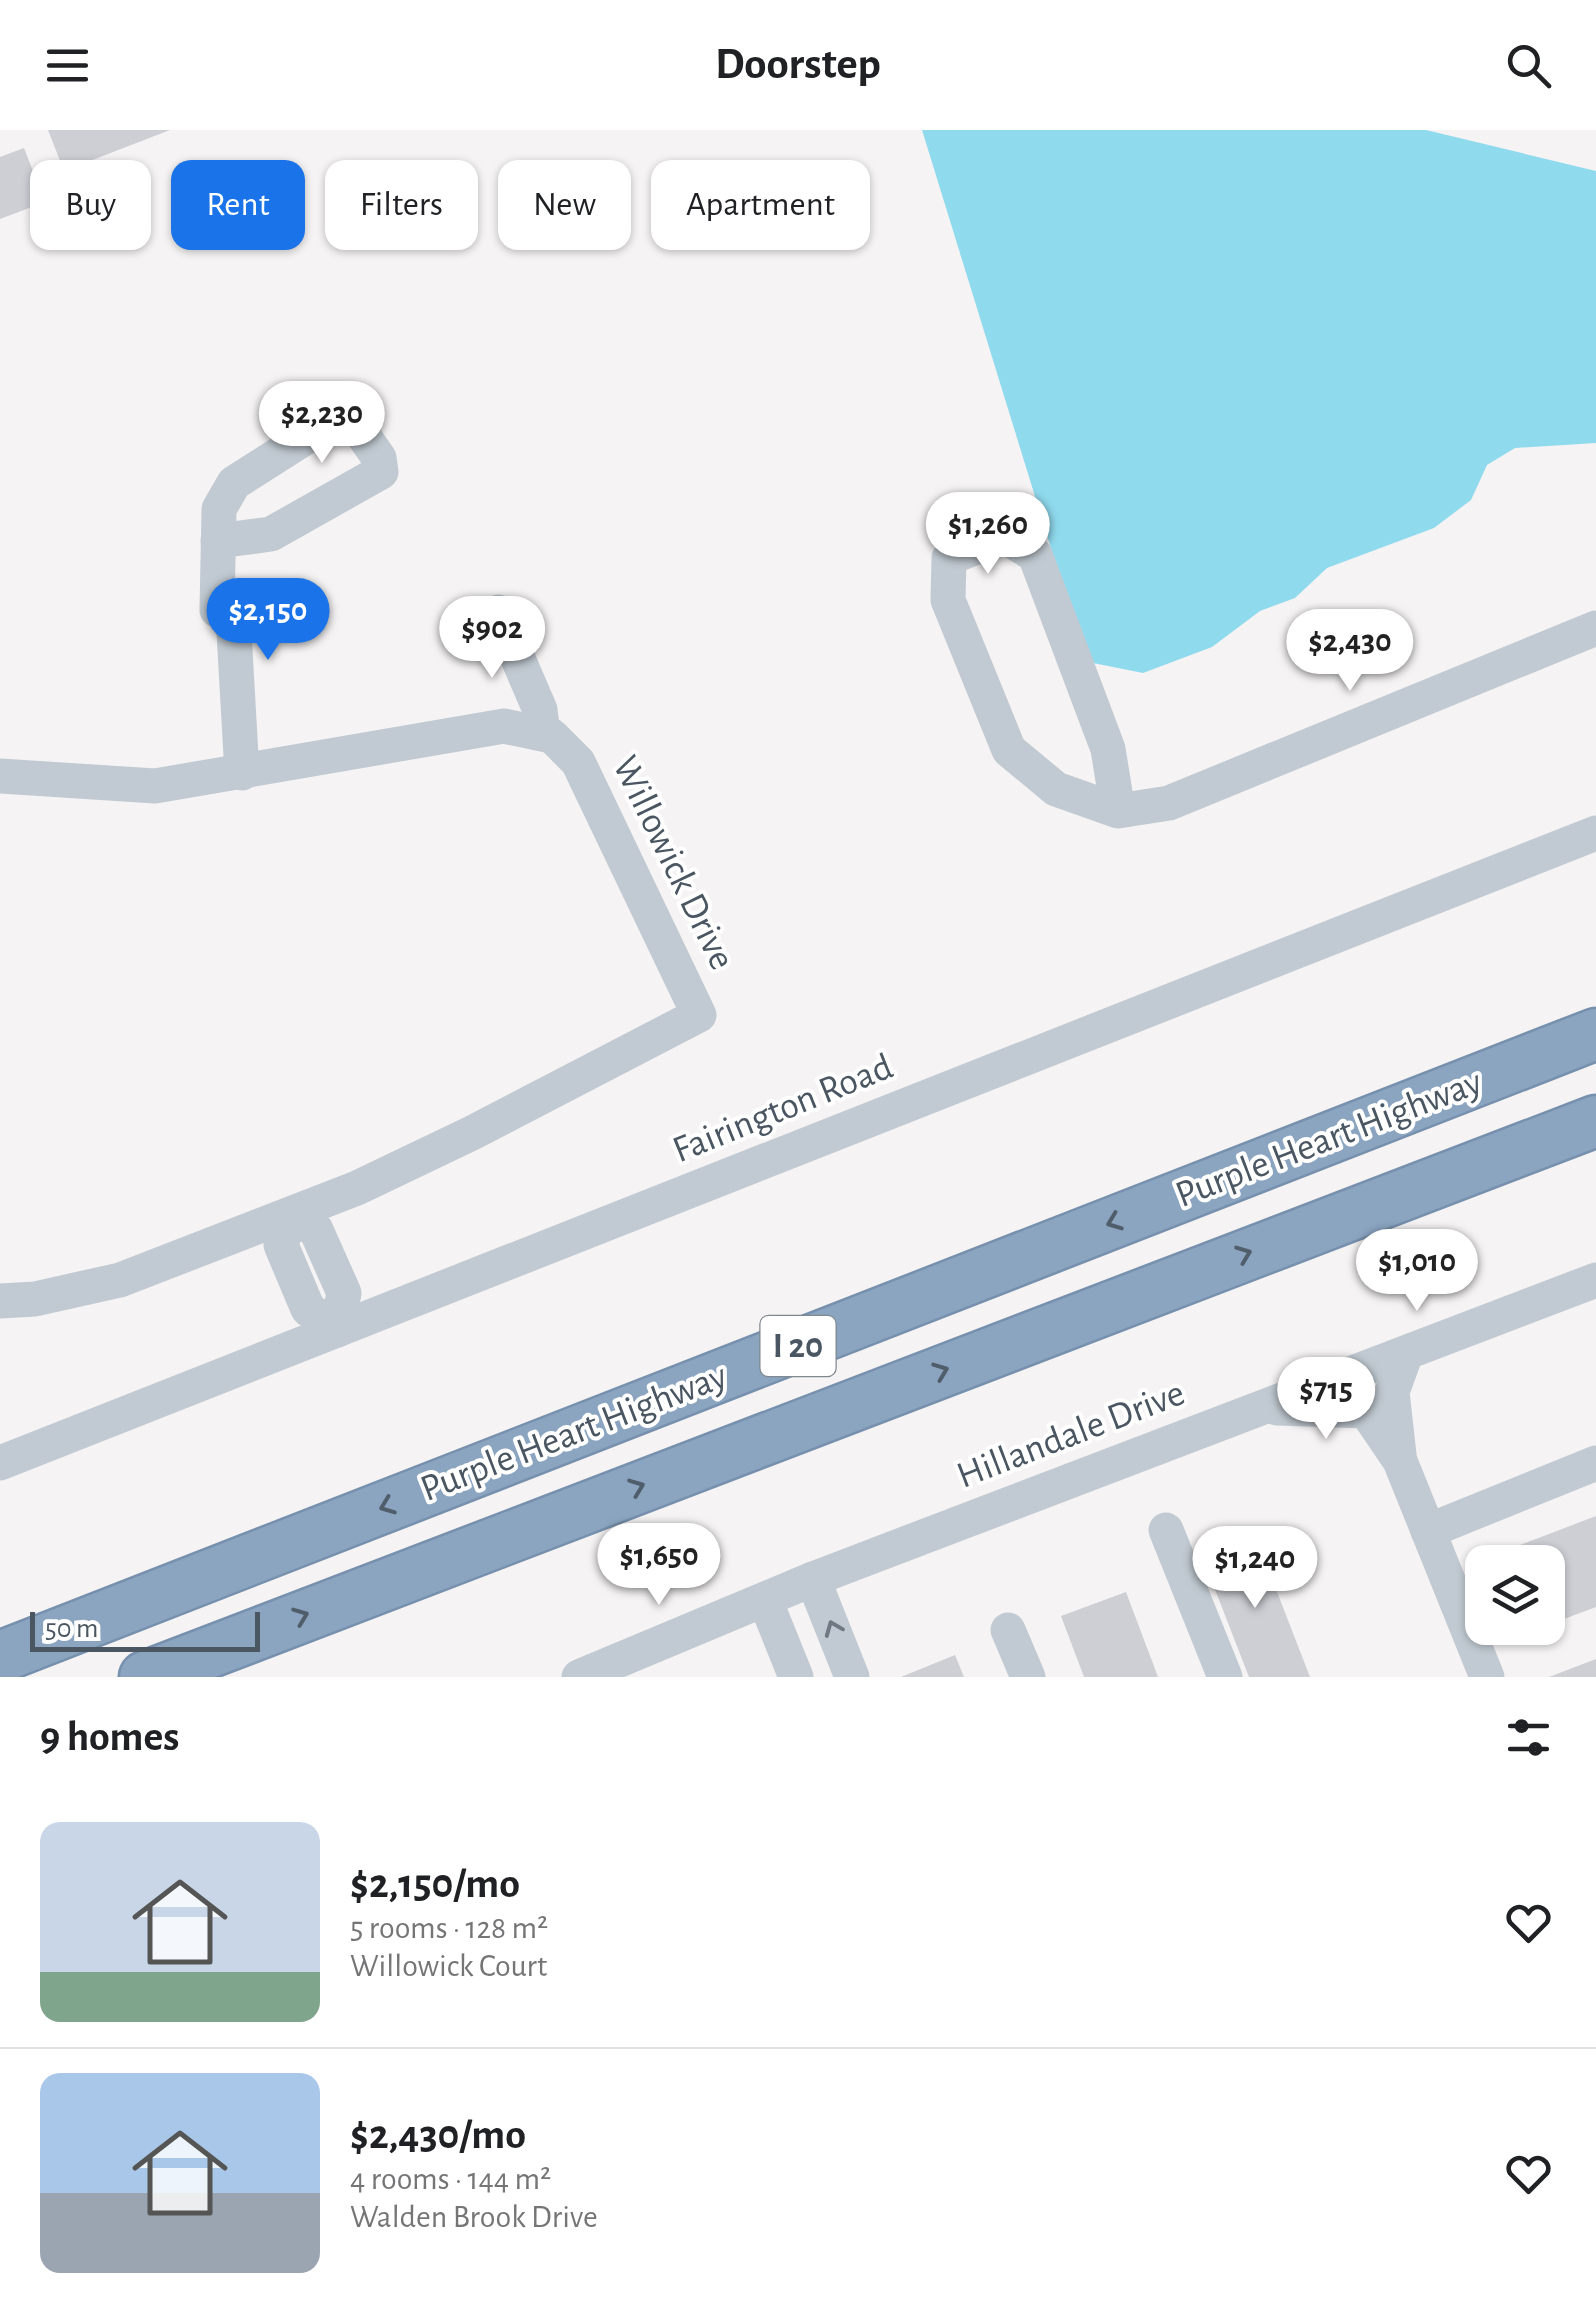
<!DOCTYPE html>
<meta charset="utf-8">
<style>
:root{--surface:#fff;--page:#f2f2f2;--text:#202124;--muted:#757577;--line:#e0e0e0;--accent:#1a73e8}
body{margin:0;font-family:"Alegreya Sans",sans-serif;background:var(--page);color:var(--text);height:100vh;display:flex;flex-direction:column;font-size:38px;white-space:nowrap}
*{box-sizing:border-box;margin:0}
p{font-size:32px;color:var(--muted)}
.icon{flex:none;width:55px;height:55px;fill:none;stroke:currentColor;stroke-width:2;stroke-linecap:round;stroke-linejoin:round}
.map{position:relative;height:1547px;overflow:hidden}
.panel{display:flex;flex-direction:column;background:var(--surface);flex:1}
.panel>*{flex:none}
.banner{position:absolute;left:30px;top:30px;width:1000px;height:90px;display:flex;gap:20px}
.tools{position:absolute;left:1465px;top:1415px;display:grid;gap:20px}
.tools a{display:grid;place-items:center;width:100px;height:100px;border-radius:20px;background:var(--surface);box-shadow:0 2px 8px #0004;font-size:50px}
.scale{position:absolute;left:30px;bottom:25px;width:230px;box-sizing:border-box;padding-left:10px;border:5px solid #4a5661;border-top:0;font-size:28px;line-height:35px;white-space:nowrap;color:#4a5661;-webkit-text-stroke:8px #fff;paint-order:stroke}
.price{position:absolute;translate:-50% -85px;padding:0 22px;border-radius:35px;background:#fff;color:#222;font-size:32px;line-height:65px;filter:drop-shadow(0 2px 5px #0008)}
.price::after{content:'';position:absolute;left:50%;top:60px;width:30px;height:22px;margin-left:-15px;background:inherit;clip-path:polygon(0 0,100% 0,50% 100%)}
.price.current{background:var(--accent);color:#fff}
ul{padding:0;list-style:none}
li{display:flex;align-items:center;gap:30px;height:250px;padding:0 40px}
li+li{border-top:2px solid var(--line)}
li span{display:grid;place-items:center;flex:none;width:280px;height:200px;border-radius:20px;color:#555}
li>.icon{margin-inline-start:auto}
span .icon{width:120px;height:120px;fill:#fffc;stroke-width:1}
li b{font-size:42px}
h2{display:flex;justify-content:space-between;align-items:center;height:120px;padding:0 40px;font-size:42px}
.pill{padding:0 35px;border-radius:20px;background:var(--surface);box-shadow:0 2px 8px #0004;font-size:35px;line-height:90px}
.pill.current{background:var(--accent);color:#fff}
header{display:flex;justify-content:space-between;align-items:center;height:130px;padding:0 40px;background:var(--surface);font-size:45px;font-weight:700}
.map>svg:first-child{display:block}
</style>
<header><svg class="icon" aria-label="menu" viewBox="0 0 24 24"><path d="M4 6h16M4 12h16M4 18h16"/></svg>Doorstep<svg class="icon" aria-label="search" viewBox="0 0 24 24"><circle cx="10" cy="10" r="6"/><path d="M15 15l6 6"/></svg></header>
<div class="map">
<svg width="1596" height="1547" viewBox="0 0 1596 1547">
<rect width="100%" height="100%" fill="#f5f3f3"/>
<polygon fill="#90daee" points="922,0 1426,0 1596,41 1596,313 1515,318 1487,335 1471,370 1434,398 1327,438 1295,468 1260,481 1212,517 1143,543 1093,533 1075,496"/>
<g fill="#cdcfd5">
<polygon points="48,0 170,0 64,41"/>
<polygon points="24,18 45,72 0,89 0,27"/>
<polygon points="1596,1386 1596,1477 1548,1495 1548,1432 1476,1432"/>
<polygon points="1255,1405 1310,1547 1249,1547 1202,1426"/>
<polygon points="1126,1462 1158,1547 1084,1547 1061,1486"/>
<polygon points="1507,1498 1541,1498 1512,1509"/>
<polygon points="955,1525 964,1547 901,1547"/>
<polygon points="1596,1529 1596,1547 1549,1547"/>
</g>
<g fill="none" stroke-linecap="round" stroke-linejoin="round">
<g stroke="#7690ad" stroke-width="55">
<g id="highway">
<polyline points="0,1527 1596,904"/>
<polyline points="145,1547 1596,991"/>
</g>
</g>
<g stroke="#c1cad2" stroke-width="35">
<polyline points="218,411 271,404 381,342 379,328 354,292 336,288 234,353 219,379 217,480 233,485 242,643"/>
<polyline points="498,482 540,580 543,604"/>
<polyline points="0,646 155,656 504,596 552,606 578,632 699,885 472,1003 357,1058 120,1150 35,1169 0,1171"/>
<polyline points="1118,681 1108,619 1035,425 1004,406 949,428 948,470 1009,620 1056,659 1118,681 1169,673 1596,498"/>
<polygon points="290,1085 316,1100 344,1163 337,1200 308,1179 281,1115"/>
<polyline points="1277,1278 1366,1281 1400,1331 1487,1547"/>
<polyline points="1399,1325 1392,1262 1406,1223"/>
<polyline points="0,1333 1596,703"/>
<polyline points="1166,1400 1225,1547"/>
<polyline points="1428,1401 1596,1333"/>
<polyline points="813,1449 852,1547"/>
<polyline points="765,1470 796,1547"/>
<polyline points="1008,1500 1028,1547"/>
<polyline points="579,1547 813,1449 1596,1150"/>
</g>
<use href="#highway" stroke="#8ba5c1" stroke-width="50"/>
</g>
<defs><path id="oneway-chevron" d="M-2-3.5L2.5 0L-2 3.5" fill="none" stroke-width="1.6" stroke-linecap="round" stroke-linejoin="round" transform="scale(2.5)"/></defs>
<g stroke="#505e6b">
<use href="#oneway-chevron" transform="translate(1114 1092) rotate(159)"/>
<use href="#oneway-chevron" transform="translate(1244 1124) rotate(-21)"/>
<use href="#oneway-chevron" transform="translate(941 1241) rotate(-21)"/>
<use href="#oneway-chevron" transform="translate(637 1357) rotate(-21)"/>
<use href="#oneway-chevron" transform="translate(387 1376) rotate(159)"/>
<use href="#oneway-chevron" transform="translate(301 1486) rotate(-21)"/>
</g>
<use stroke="#6e7983" href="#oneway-chevron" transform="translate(833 1498) rotate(-112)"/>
<g text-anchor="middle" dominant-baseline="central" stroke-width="8" stroke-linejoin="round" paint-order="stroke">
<rect fill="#fff" stroke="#808990" stroke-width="2.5" x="760.5" y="1186" width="75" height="60" rx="8"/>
<g font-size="35" font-weight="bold" fill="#4a5661">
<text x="798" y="1216">I 20</text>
</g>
<g font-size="38" fill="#4a5661" stroke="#fff">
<text transform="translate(673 733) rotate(64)">Willowick Drive</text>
<text transform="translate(783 979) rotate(-22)">Fairington Road</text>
<text transform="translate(1329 1009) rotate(-21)">Purple Heart Highway</text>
<text transform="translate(574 1303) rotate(-21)">Purple Heart Highway</text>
<text transform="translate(1071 1305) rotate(-21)">Hillandale Drive</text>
</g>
</g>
</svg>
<div class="tools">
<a><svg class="icon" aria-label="layers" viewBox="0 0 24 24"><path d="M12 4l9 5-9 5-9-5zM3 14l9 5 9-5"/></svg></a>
</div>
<div class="scale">50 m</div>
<b class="price" style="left:322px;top:336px">$2,230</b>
<b class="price" style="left:988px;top:447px">$1,260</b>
<b class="price current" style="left:268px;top:533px">$2,150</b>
<b class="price" style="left:492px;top:551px">$902</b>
<b class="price" style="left:1350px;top:564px">$2,430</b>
<b class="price" style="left:1417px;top:1184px">$1,010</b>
<b class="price" style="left:1326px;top:1312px">$715</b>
<b class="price" style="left:659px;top:1478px">$1,650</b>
<b class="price" style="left:1255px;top:1481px">$1,240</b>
<div class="banner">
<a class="pill">Buy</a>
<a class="pill current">Rent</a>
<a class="pill">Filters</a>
<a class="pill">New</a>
<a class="pill">Apartment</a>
</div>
</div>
<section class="panel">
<h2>9 homes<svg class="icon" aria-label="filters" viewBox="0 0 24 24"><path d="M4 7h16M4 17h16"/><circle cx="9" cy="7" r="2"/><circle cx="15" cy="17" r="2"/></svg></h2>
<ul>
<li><span style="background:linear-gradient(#c9d6e8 75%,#7fa58c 0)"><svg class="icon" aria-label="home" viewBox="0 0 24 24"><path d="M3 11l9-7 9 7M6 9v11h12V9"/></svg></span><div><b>$2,150/mo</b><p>5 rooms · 128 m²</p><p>Willowick Court</p></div><svg class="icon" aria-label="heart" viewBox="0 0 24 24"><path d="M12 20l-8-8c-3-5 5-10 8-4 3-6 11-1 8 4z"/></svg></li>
<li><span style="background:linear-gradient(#a9c7e8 60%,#9aa5b1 0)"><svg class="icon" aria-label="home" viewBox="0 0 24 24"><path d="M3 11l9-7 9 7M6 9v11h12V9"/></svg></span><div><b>$2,430/mo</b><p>4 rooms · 144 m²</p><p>Walden Brook Drive</p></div><svg class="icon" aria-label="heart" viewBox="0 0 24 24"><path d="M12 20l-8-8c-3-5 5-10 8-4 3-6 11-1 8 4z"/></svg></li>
</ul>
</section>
